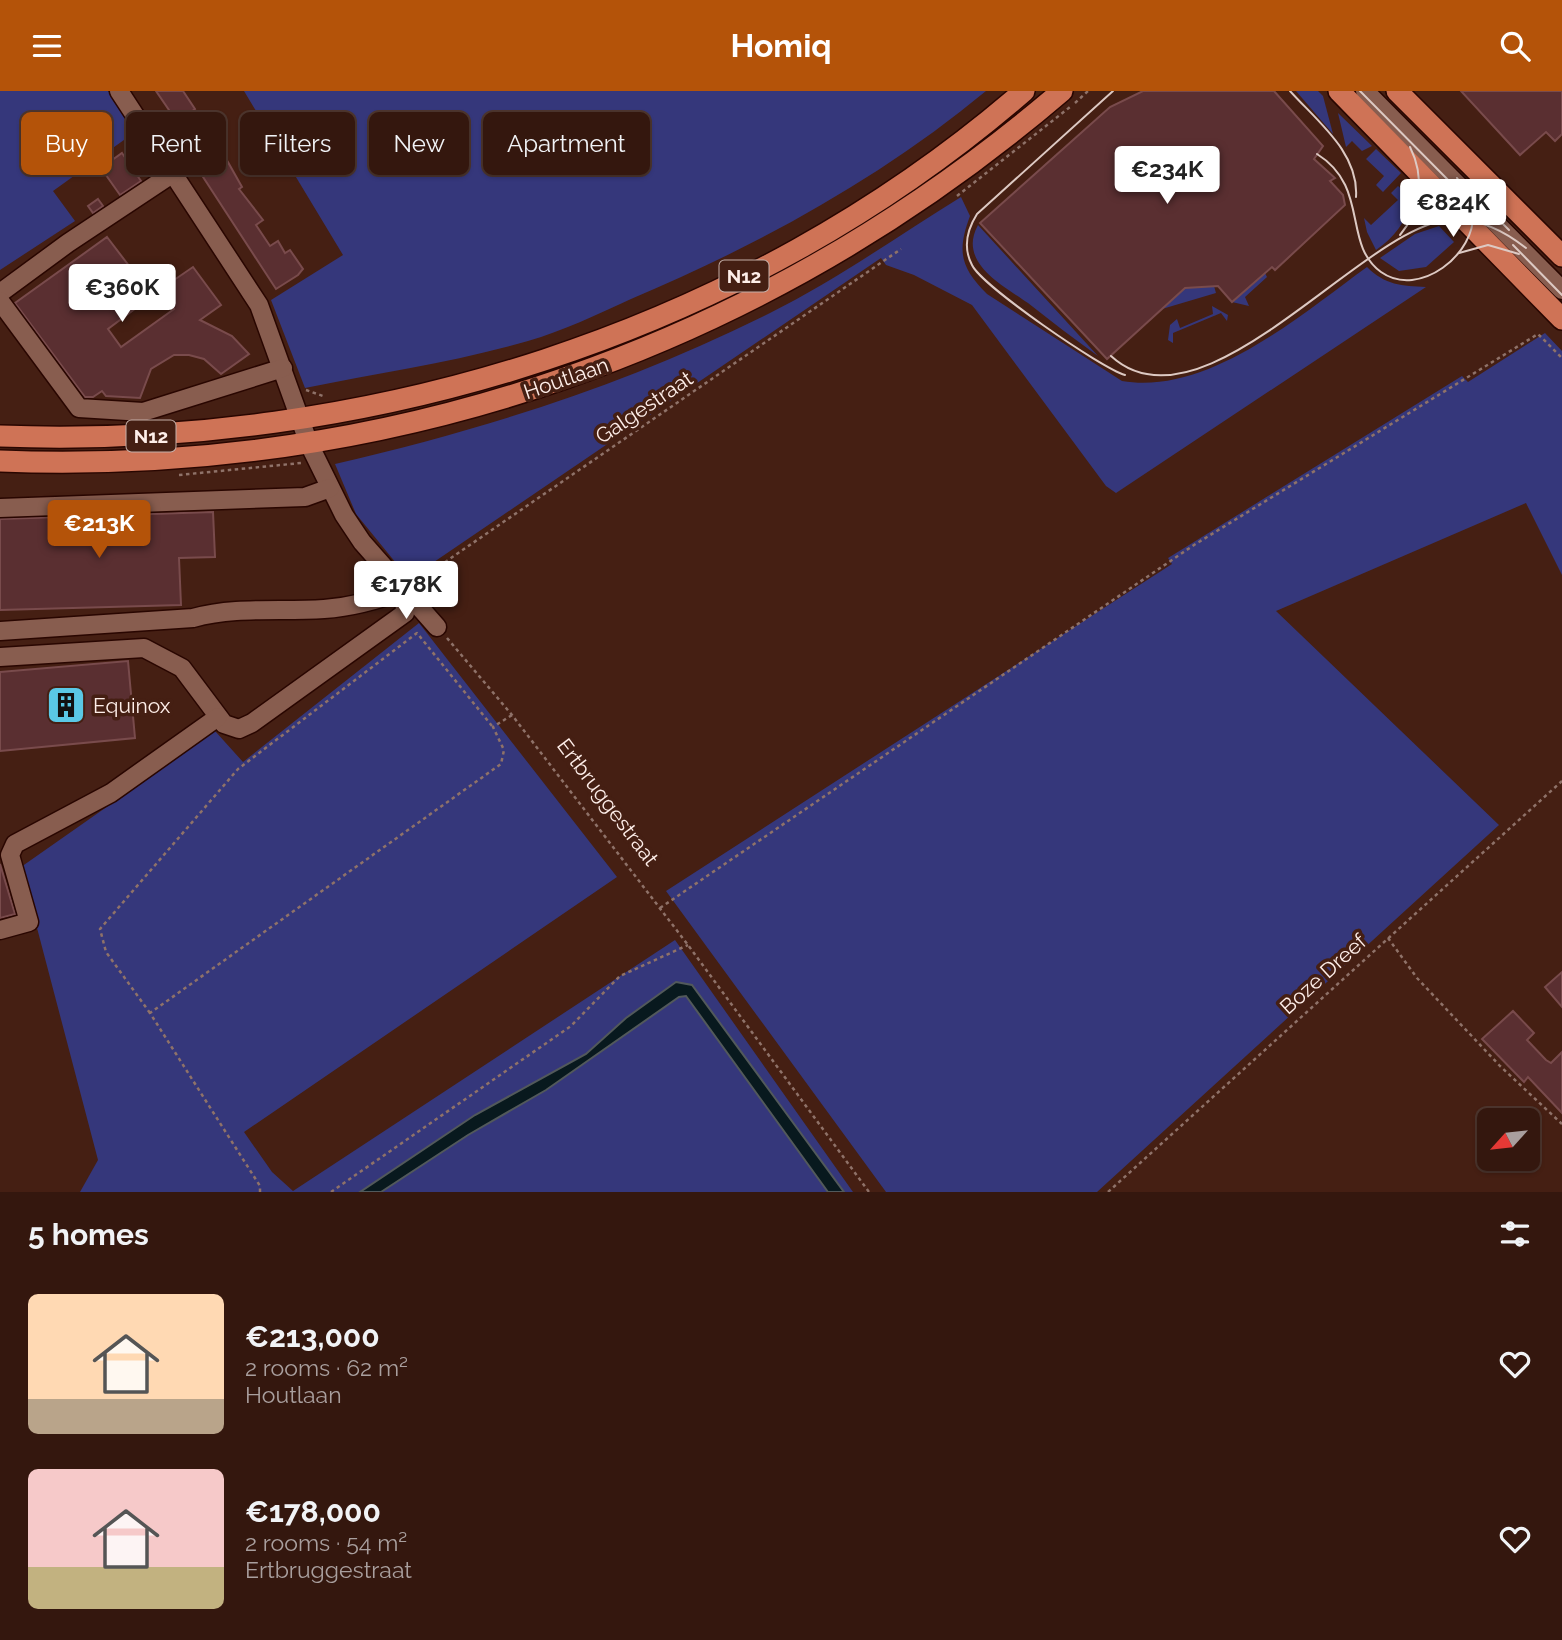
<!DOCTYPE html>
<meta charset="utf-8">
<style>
:root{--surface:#34170e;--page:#3f241c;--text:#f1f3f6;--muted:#a99f9e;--line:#4e362e;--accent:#b45309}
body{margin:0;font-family:Raleway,sans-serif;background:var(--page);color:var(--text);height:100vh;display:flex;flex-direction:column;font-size:26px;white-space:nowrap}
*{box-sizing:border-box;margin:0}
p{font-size:23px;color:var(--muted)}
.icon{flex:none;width:38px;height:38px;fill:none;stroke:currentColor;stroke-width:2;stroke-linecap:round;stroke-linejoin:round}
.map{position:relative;height:1101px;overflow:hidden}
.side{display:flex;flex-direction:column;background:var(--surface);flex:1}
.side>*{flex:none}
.hud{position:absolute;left:21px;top:21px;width:700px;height:63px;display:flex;gap:14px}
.needle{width:46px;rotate:243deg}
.controls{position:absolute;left:1477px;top:1017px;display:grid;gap:14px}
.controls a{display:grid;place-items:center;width:63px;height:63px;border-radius:10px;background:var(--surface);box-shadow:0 2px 5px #0004,0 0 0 2px var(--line);font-size:35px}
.price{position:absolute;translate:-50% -60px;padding:0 16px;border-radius:7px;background:#fff;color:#222;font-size:23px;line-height:46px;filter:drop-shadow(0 2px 4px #0008)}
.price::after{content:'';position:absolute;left:50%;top:42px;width:21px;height:16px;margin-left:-10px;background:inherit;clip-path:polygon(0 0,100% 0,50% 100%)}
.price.selected{background:var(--accent);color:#fff}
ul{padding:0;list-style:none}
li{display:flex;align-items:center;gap:21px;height:175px;padding:0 28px}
li span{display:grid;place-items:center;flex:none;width:196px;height:140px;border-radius:10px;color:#555}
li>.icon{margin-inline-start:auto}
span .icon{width:84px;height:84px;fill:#fffc;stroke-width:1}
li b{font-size:30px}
h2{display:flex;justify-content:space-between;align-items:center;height:84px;padding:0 28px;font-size:30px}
.pill{padding:0 24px;border-radius:10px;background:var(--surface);box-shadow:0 2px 5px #0004,0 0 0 2px var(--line);font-size:24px;line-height:63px}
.pill.selected{background:var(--accent);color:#fff}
header{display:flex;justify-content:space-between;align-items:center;height:91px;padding:0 28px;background:var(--accent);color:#fff;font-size:32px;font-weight:700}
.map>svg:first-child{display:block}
</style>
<header><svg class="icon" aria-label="menu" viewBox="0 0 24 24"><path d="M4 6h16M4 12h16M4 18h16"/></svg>Homiq<svg class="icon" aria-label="search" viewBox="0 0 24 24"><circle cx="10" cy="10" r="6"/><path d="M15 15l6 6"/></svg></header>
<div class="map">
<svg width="1562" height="1101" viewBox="0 0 1562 1101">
<rect width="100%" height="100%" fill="#451f13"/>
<g fill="#35377b">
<polygon points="0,0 108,0 135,41 53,100 75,130 0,179"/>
<path d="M244,0H986C881,87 757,155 631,208C598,223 563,240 528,250C456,271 379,282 305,297L271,209L343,164Z"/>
<polygon points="1296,0 1318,0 1323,5 1333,43"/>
<polygon points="1338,22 1372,55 1362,60 1352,50 1346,56"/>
<polygon points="1376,58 1401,82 1383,101 1376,94 1384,85 1366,68"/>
<path d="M1398,95L1413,108C1406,130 1395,146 1376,159L1367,141L1364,127L1371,134L1398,109L1391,102Z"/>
<path d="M961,106L970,125C957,160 960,176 987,203L1122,290C1208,305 1302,223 1367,176C1385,194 1402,195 1426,196L1116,402L1106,395L972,214L914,184L886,174L881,167L409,488L356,423L335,373C489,337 628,293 770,222C836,189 898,145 961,106Z"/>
<path d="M978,134L1098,265C1074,248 1051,230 1028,212C1004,195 957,172 978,134Z"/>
<polygon points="1439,135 1454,151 1426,176 1399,180 1380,167 1415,143"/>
<polygon points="1265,182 1267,186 1245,206 1249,215 1232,211"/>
<polygon points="1214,195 1216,202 1162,218 1185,197"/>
<polygon points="1212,215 1228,224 1227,230 1221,222 1173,242 1173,252 1168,249 1170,234 1177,228 1180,237 1213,223"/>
<polygon points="1545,242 1562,260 1562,484 1526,412 1276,520 1499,734 1097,1101 886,1101 666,800 1172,473 1168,467 1462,285 1468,291"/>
<polygon points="419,532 617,786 244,1041 272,1081 293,1100 675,849 853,1101 80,1101 98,1069 21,776 215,640 243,671"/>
</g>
<polygon fill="#08191e" stroke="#52595b" stroke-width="2" points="676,891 692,894 844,1101 828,1101 686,905 679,906 546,999 468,1044 381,1101 360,1101 475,1024 586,963 626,927"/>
<g fill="#5a2f31" stroke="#794b4c" stroke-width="2">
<polygon points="156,0 183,0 195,18 191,21 213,54 218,59 220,57 242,96 239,98 263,129 256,134 270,155 278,150 285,162 290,159 303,178 298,184 276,198 177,46 184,41"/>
<polygon points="1143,0 1274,0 1323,55 1314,68 1335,87 1330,90 1343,104 1345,114 1275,179 1272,176 1232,211 1218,195 1185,197 1107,268 980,132 1110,16"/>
<polygon points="1461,0 1562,0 1562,43 1555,50 1546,41 1520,64"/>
<polygon points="122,62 141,90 120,104 101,77"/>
<polygon points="98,108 103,115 93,122 88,115"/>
<polygon points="107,146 152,205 108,238 121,256 174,218 161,198 193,176 221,214 200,229 232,245 249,263 221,283 204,268 189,264 174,264 151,278 140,307 106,305 102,300 93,306 85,306 15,212"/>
<polygon points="213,421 215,466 179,467 181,514 0,519 0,428"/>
<polygon points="128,570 135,647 0,660 0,581"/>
<polygon points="0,773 15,823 0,827"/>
<polygon points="1562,881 1562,916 1545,896"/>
<polygon points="1513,920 1534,942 1527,949 1546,969 1551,972 1562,961 1562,1022 1528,986 1524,991 1482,948"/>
</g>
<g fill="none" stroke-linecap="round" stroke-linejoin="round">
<g stroke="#290600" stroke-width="21">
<g id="minor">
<polyline points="119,0 259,214 309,353 344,424 362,451 437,536"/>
<polyline points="1365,0 1562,199"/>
<polyline points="0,202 68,152 172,83"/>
<polyline points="0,210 79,317 143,321 283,277"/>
<polyline points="0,417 305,406 330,397"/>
<path d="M0,540L193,527C236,515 280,521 324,518C352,516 378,509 404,499"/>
<polyline points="0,566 144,557 182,577 224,633 239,638 252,632 405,522 404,499"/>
<polyline points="0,839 29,831 10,764 15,753 111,702 218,626"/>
</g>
</g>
<g stroke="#290600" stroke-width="24">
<g id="major">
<polyline points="1339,0 1562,228"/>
<polyline points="1397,0 1562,165"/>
<path d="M0,345C367,359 744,243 1024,0"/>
<path d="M0,370C393,385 763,256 1062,0"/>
</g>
</g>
<g stroke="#8f7269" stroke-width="2.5" stroke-dasharray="3.5 3.5" stroke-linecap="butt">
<polyline points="1075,12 1088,0"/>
<polyline points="957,105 1070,16"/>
<polyline points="306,299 323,305"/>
<polyline points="179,384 301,372"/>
<polyline points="416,491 901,158"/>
<polyline points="447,547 512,624 688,854 869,1101"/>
<polyline points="660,817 1194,454 1538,243 1562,267"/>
<polyline points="1388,847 1417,887 1500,975 1562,1033"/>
<polyline points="150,922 106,861 100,838 238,678 417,542 492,635"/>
<polyline points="260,1101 260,1095 150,922 501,673 504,659 493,636 512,624"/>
<polyline points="331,1101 571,935 620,885 688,854"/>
<polyline points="1108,1101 1562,690"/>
</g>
<use href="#minor" stroke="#885d4f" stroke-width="18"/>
<use href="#major" stroke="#cf7356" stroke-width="21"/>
<g stroke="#ddc9c3" stroke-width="2">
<path d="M1113,0L977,123C967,139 963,157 972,174C982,195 1101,277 1125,284"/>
<path d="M1290,0C1318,31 1359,62 1356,106"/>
<polyline points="1360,0 1461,102"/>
<path d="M1317,63C1370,96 1342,153 1381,181C1419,208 1477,163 1473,120C1472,107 1465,97 1457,87"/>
<polyline points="1469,99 1509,139"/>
<path d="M1400,144C1421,119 1425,86 1410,56"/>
<polyline points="1513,154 1562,204"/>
<polyline points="1459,162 1488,154 1519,163"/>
<path d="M1111,265C1200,347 1356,145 1442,130C1474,124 1502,138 1526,157"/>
</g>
</g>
<defs>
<g id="building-square" transform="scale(2.0125)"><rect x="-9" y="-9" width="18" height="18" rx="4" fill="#5ac8e6" stroke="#451f13"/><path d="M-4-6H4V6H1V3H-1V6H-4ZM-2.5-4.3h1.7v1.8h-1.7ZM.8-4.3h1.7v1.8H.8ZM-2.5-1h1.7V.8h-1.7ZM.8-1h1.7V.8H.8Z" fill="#111"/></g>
</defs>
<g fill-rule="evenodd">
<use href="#building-square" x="66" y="614"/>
</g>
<g text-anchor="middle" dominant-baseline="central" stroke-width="7" stroke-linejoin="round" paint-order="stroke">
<g fill="#451f13" stroke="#c6b0a9" stroke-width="2">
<rect x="719.5" y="169.5" width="49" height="31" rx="5"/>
<rect x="126.5" y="329.5" width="49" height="31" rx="5"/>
</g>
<g font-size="19" font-weight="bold" fill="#feeee9">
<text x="744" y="185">N12</text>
<text x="151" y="345">N12</text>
</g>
<g font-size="21" fill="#feeee9" stroke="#451f13">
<text transform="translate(566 287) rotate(-19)">Houtlaan</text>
<text transform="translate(644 316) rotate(-34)">Galgestraat</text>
<text transform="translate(608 711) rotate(53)">Ertbruggestraat</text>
<text transform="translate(1323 883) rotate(-42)">Boze Dreef</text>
</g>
<g font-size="21" fill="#feeee9" stroke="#451f13" text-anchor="start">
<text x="93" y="614">Equinox</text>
</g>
</g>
</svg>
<div class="controls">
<a><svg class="needle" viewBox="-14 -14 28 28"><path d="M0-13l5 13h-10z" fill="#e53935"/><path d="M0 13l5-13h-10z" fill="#a99f9e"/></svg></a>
</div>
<b class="price" style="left:1167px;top:115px">€234K</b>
<b class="price" style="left:1453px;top:148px">€824K</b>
<b class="price" style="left:122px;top:233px">€360K</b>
<b class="price selected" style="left:99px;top:469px">€213K</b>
<b class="price" style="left:406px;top:530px">€178K</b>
<div class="hud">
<a class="pill selected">Buy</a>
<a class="pill">Rent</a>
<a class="pill">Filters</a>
<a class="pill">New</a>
<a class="pill">Apartment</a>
</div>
</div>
<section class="side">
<h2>5 homes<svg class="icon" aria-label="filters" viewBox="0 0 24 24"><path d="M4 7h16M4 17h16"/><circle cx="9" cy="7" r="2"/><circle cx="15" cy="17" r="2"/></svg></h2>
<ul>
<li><span style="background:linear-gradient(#ffd9b3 75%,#b9a48a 0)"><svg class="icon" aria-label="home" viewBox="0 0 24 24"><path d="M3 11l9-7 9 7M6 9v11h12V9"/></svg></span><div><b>€213,000</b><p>2 rooms · 62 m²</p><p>Houtlaan</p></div><svg class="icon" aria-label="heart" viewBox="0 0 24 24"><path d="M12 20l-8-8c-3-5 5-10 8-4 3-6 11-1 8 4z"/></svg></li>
<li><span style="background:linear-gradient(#f6c9c9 70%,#c2b280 0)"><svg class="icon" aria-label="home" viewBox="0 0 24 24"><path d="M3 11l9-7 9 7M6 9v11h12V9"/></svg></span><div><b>€178,000</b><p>2 rooms · 54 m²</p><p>Ertbruggestraat</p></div><svg class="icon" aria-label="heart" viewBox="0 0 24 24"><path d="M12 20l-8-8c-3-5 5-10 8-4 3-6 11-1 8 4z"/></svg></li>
</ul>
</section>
